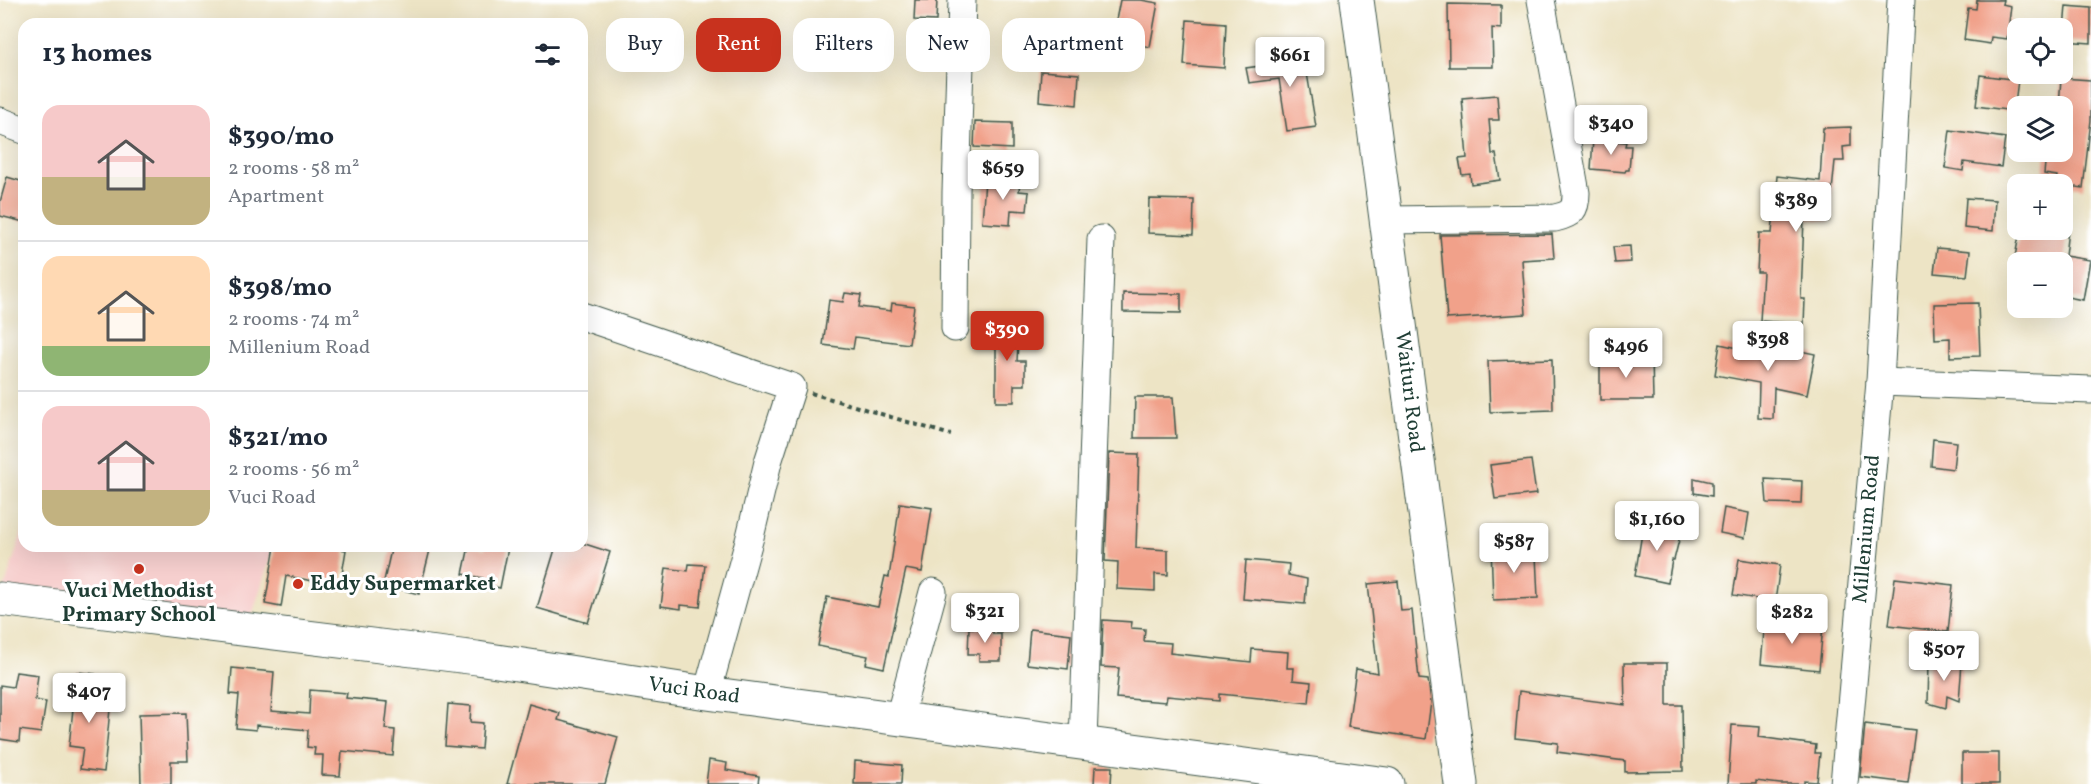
<!DOCTYPE html>
<meta charset="utf-8">
<style>
:root{--surface:#fff;--page:#f6f6f7;--text:#1f2937;--muted:#747a83;--line:#e0e1e3;--accent:#c8321e}
body{margin:0;font-family:Vollkorn,serif;background:var(--page);color:var(--text);height:100vh;display:flex;flex-direction:column;font-size:22px;white-space:nowrap}
*{box-sizing:border-box;margin:0}
p{font-size:20px;color:var(--muted)}
.icon{flex:none;width:33px;height:33px;fill:none;stroke:currentColor;stroke-width:2;stroke-linecap:round;stroke-linejoin:round}
.map{position:relative;flex:1;overflow:hidden}
.side{position:absolute;left:18px;top:18px;width:570px;height:534px;display:flex;flex-direction:column;background:var(--surface);border-radius:18px;box-shadow:0 6px 24px #0002}
.side>*{flex:none}
.top-card{position:absolute;left:606px;top:18px;width:570px;height:54px;display:flex;gap:12px}
.fabs{position:absolute;left:2007px;top:18px;display:grid;gap:12px}
.fabs a{display:grid;place-items:center;width:66px;height:66px;border-radius:12px;background:var(--surface);box-shadow:0 6px 24px #0002;font-size:30px}
.price{position:absolute;translate:-50% -51px;padding:0 14px;border-radius:6px;background:#fff;color:#222;font-size:20px;line-height:39px;filter:drop-shadow(0 2px 3px #0008)}
.price::after{content:'';position:absolute;left:50%;top:36px;width:18px;height:14px;margin-left:-9px;background:inherit;clip-path:polygon(0 0,100% 0,50% 100%)}
.price.on{background:var(--accent);color:#fff}
ul{padding:0;list-style:none}
li{display:flex;align-items:center;gap:18px;height:150px;padding:0 24px}
li+li{border-top:2px solid var(--line)}
li span{display:grid;place-items:center;flex:none;width:168px;height:120px;border-radius:18px;color:#555}
li>.icon{margin-inline-start:auto}
span .icon{width:72px;height:72px;fill:#fffc;stroke-width:1}
li b{font-size:26px}
h2{display:flex;justify-content:space-between;align-items:center;height:72px;padding:0 24px;font-size:26px}
.tag{padding:0 21px;border-radius:18px;background:var(--surface);box-shadow:0 6px 24px #0002;font-size:21px;line-height:54px}
.tag.on{background:var(--accent);color:#fff}
.map>svg:first-child{display:block}
</style>
<div class="map">
<svg width="2091" height="784" viewBox="0 0 2091 784">
<rect width="100%" height="100%" fill="#fff"/>
<filter id="ink" filterUnits="userSpaceOnUse"><feTurbulence type="fractalNoise" baseFrequency=".0167" numOctaves="2"/><feDisplacementMap in="SourceGraphic" scale="12" xChannelSelector="R" yChannelSelector="G"/><feConvolveMatrix kernelMatrix="1 2 1 2 8 2 1 2 1" color-interpolation-filters="sRGB"/></filter>
<filter id="wash" filterUnits="userSpaceOnUse"><feTurbulence type="fractalNoise" baseFrequency=".008" numOctaves="4" result="noise"/><feDisplacementMap in="SourceGraphic" scale="24" xChannelSelector="R" yChannelSelector="G"/><feGaussianBlur stdDeviation="1.35" result="paint"/><feColorMatrix in="noise" values="0 0 0 0 0 0 0 0 0 0 0 0 0 0 0 0 0 1.4 0 .05"/><feComposite in="paint" operator="in"/></filter>
<g filter="url(#wash)">
<rect width="100%" height="100%" fill="#ede4c5"/>
<polygon fill="#f7d0cf" points="24,526 24,546 274,546 250,622 3,592"/>
<g id="blocks">
<g fill="#f1a18a">
<polygon points="915,0 937,0 936,21 914,20"/>
<polygon points="1120,0 1141,0 1158,3 1150,47 1112,40"/>
<polygon points="1977,0 2003,0 2002,4 2011,6 2007,39 1991,37 1990,44 1964,40 1968,8 1976,9"/>
<polygon points="1448,4 1501,5 1501,29 1492,28 1493,67 1449,67"/>
<polygon points="2066,6 2091,8 2091,43 2063,41"/>
<polygon points="1187,20 1226,23 1224,68 1184,65"/>
<polygon points="1303,49 1316,127 1287,131 1279,79 1249,83 1246,68 1283,63 1281,53"/>
<polygon points="1041,71 1079,74 1077,105 1039,101"/>
<polygon points="1980,75 2018,80 2014,111 1976,106"/>
<polygon points="2061,78 2091,80 2091,120 2083,188 2056,184 2057,176 2044,174 2046,152 2062,152 2062,106 2059,106"/>
<polygon points="1497,95 1499,120 1489,120 1492,154 1496,154 1500,180 1471,184 1470,174 1462,175 1459,159 1467,158 1462,98"/>
<polygon points="975,122 1012,123 1012,149 974,147"/>
<polygon points="1851,127 1851,146 1843,147 1844,161 1835,161 1829,221 1804,218 1801,299 1805,299 1804,324 1760,321 1763,272 1757,272 1759,233 1772,233 1777,176 1820,181 1823,128"/>
<polygon points="1950,130 2005,138 2001,167 1964,162 1963,171 1945,168"/>
<polygon points="1593,139 1626,142 1625,146 1631,146 1629,170 1626,170 1625,172 1591,169"/>
<polygon points="7,177 24,182 24,222 0,216 0,202"/>
<polygon points="985,179 1020,180 1019,191 1029,192 1027,211 1011,210 1010,225 982,223"/>
<polygon points="1966,198 1995,200 1993,231 1964,228"/>
<polygon points="1149,199 1194,200 1193,235 1148,233"/>
<polygon points="2020,230 2068,230 2065,256 2090,260 2083,300 2062,296 2062,262 2014,262"/>
<polygon points="1552,234 1554,258 1522,260 1526,314 1447,319 1440,235"/>
<polygon points="1630,246 1631,262 1615,263 1613,247"/>
<polygon points="1937,248 1970,251 1967,276 1934,273"/>
<polygon points="845,293 861,295 859,307 891,311 892,303 914,306 909,344 855,337 853,349 823,345 829,300 843,302"/>
<polygon points="1123,293 1181,294 1181,313 1123,312"/>
<polygon points="1978,303 1980,356 1950,357 1950,338 1935,339 1934,304"/>
<polygon points="1000,322 1019,324 1017,361 1025,361 1025,385 1014,385 1014,402 996,402 996,349 991,348 992,329 1000,329"/>
<polygon points="1720,344 1765,354 1767,344 1815,354 1807,395 1774,388 1773,419 1758,418 1759,383 1715,375"/>
<polygon points="1600,357 1652,357 1653,400 1600,400"/>
<polygon points="1552,359 1553,410 1490,412 1488,361"/>
<polygon points="1135,397 1173,397 1176,438 1134,438"/>
<polygon points="1933,439 1956,442 1953,469 1931,466"/>
<polygon points="1109,453 1139,454 1136,548 1168,550 1168,575 1155,574 1155,591 1117,589 1118,562 1105,561"/>
<polygon points="1531,460 1536,494 1495,499 1490,465"/>
<polygon points="1694,478 1712,482 1712,496 1694,493"/>
<polygon points="1765,479 1802,481 1801,504 1767,503"/>
<polygon points="900,503 932,508 922,572 906,569 884,668 866,664 868,656 818,646 827,597 878,607 885,576 889,577"/>
<polygon points="1724,508 1749,513 1745,538 1720,533"/>
<polygon points="1644,521 1661,525 1676,524 1673,535 1680,536 1674,560 1672,560 1668,583 1635,576"/>
<polygon points="582,543 610,552 588,623 537,608 556,546 582,546"/>
<polygon points="1525,545 1525,556 1536,555 1538,598 1493,600 1491,547"/>
<polygon points="275,546 322,546 346,550 340,586 286,576 281,607 265,604"/>
<polygon points="396,546 431,546 419,594 383,585 391,550 395,551"/>
<polygon points="469,546 485,549 485,546 508,548 500,588 482,584 483,578 463,574"/>
<polygon points="1739,559 1780,565 1775,602 1733,595"/>
<polygon points="1246,560 1289,564 1288,575 1307,579 1305,604 1243,599"/>
<polygon points="689,564 705,565 700,607 681,605 681,609 661,606 666,568 688,571"/>
<polygon points="1895,578 1953,585 1948,632 1889,625"/>
<polygon points="1398,581 1401,611 1412,610 1419,679 1428,680 1431,702 1426,739 1348,727 1356,669 1378,673 1368,584"/>
<polygon points="1103,620 1132,622 1131,628 1145,629 1144,641 1171,643 1170,653 1251,662 1252,649 1288,652 1287,668 1294,668 1293,680 1311,682 1309,703 1220,694 1220,701 1167,696 1166,702 1116,698 1119,668 1101,667"/>
<polygon points="1765,620 1823,626 1819,670 1761,664"/>
<polygon points="969,628 993,628 993,634 1001,634 1001,661 979,661 979,654 968,654"/>
<polygon points="1030,629 1071,634 1068,669 1027,664"/>
<polygon points="1929,661 1962,663 1959,701 1947,696 1946,708 1928,703"/>
<polygon points="1624,663 1667,663 1667,705 1682,705 1683,771 1625,772 1625,761 1557,752 1558,743 1515,738 1519,691 1625,705"/>
<polygon points="232,668 274,672 271,711 309,714 310,690 347,693 346,698 388,702 385,729 395,730 393,756 342,751 340,776 322,775 323,755 314,755 315,748 307,747 308,730 256,725 256,730 236,728 239,695 230,694"/>
<polygon points="16,672 38,675 35,700 46,702 41,733 20,730 19,742 0,739 0,685 13,687"/>
<polygon points="77,672 95,674 94,687 99,687 97,708 110,709 104,772 80,769 83,748 69,746"/>
<polygon points="448,704 471,706 470,722 483,723 481,749 445,746"/>
<polygon points="529,704 560,713 558,720 618,737 605,784 507,784"/>
<polygon points="186,713 188,761 171,761 171,784 141,784 139,714"/>
<polygon points="1865,724 1915,730 1908,783 1860,777"/>
<polygon points="1732,725 1760,727 1759,737 1816,745 1815,753 1820,753 1817,782 1804,781 1804,784 1780,784 1756,781 1756,784 1728,784"/>
<rect x="1962" y="753" width="37" height="31"/>
<polygon points="709,760 727,763 726,770 759,776 758,784 706,784"/>
<polygon points="855,761 902,765 901,784 854,784"/>
<polygon points="1095,767 1112,767 1111,784 1094,784"/>
</g>
</g>
</g>
<g filter="url(#ink)">
<use href="#blocks" fill-opacity="0" stroke="#3e564a" stroke-width="1.5"/>
<g fill="none" stroke-linecap="round" stroke-linejoin="round">
<g stroke="#3e564a" stroke-width="29">
<g id="minor">
<polyline points="0,121 24,130"/>
<path d="M1387,220L1555,218C1572,214 1576,210 1576,193L1541,0"/>
<polyline points="582,316 792,387 768,462 750,537 707,693"/>
<polyline points="955,328 956,192 962,0"/>
<polyline points="1880,382 2091,390"/>
<polyline points="899,718 933,592"/>
<polyline points="1083,742 1101,239"/>
<polyline points="1844,784 1880,382 1901,0"/>
</g>
</g>
<g stroke="#3e564a" stroke-width="35">
<g id="major">
<polyline points="1357,0 1461,784"/>
<polyline points="0,599 477,658 707,693 1387,784"/>
</g>
</g>
<polyline stroke="#3e564a" stroke-width="4" stroke-dasharray="4.5 4.5" stroke-linecap="butt" points="811,393 951,435"/>
<use href="#minor" stroke="#fff" stroke-width="27"/>
<use href="#major" stroke="#fff" stroke-width="33"/>
</g>
</g>
<g fill="#c8321e" stroke="#fff" stroke-width="2">
<circle cx="139" cy="569" r="6"/>
<circle cx="298" cy="584" r="6"/>
</g>
<g text-anchor="middle" dominant-baseline="central" stroke-width="6" stroke-linejoin="round" paint-order="stroke">
<g font-size="21" fill="#1f3d34" stroke="#fff">
<text transform="translate(1409 392) rotate(83)">Waituri Road</text>
<text transform="translate(1867 529) rotate(-85)">Millenium Road</text>
<text transform="translate(694 691) rotate(8)">Vuci Road</text>
</g>
<g font-size="21" font-weight="bold" fill="#1f3d34" stroke="#fff" text-anchor="start">
<text x="310" y="584">Eddy Supermarket</text>
<text x="139" y="591" text-anchor="middle">Vuci Methodist<tspan x="139" dy="24">Primary School</tspan></text>
</g>
</g>
</svg>
<div class="fabs">
<a><svg class="icon" aria-label="locate" viewBox="0 0 24 24"><circle cx="12" cy="12" r="6"/><path d="M12 2v4M12 18v4M2 12h4M18 12h4"/></svg></a>
<a><svg class="icon" aria-label="layers" viewBox="0 0 24 24"><path d="M12 4l9 5-9 5-9-5zM3 14l9 5 9-5"/></svg></a>
<a>+</a>
<a>−</a>
</div>
<b class="price" style="left:1290px;top:88px">$661</b>
<b class="price" style="left:1611px;top:156px">$340</b>
<b class="price" style="left:1003px;top:201px">$659</b>
<b class="price" style="left:1796px;top:233px">$389</b>
<b class="price on" style="left:1007px;top:362px">$390</b>
<b class="price" style="left:1768px;top:372px">$398</b>
<b class="price" style="left:1626px;top:379px">$496</b>
<b class="price" style="left:1657px;top:552px">$1,160</b>
<b class="price" style="left:1514px;top:574px">$587</b>
<b class="price" style="left:985px;top:644px">$321</b>
<b class="price" style="left:1792px;top:645px">$282</b>
<b class="price" style="left:1944px;top:682px">$507</b>
<b class="price" style="left:89px;top:724px">$407</b>
<div class="top-card">
<a class="tag">Buy</a>
<a class="tag on">Rent</a>
<a class="tag">Filters</a>
<a class="tag">New</a>
<a class="tag">Apartment</a>
</div>
<section class="side">
<h2>13 homes<svg class="icon" aria-label="filters" viewBox="0 0 24 24"><path d="M4 7h16M4 17h16"/><circle cx="9" cy="7" r="2"/><circle cx="15" cy="17" r="2"/></svg></h2>
<ul>
<li><span style="background:linear-gradient(#f6c9c9 60%,#c2b280 0)"><svg class="icon" aria-label="home" viewBox="0 0 24 24"><path d="M3 11l9-7 9 7M6 9v11h12V9"/></svg></span><div><b>$390/mo</b><p>2 rooms · 58 m²</p><p>Apartment</p></div></li>
<li><span style="background:linear-gradient(#ffd9b3 75%,#8fb573 0)"><svg class="icon" aria-label="home" viewBox="0 0 24 24"><path d="M3 11l9-7 9 7M6 9v11h12V9"/></svg></span><div><b>$398/mo</b><p>2 rooms · 74 m²</p><p>Millenium Road</p></div></li>
<li><span style="background:linear-gradient(#f6c9c9 70%,#c2b280 0)"><svg class="icon" aria-label="home" viewBox="0 0 24 24"><path d="M3 11l9-7 9 7M6 9v11h12V9"/></svg></span><div><b>$321/mo</b><p>2 rooms · 56 m²</p><p>Vuci Road</p></div></li>
</ul>
</section>
</div>
